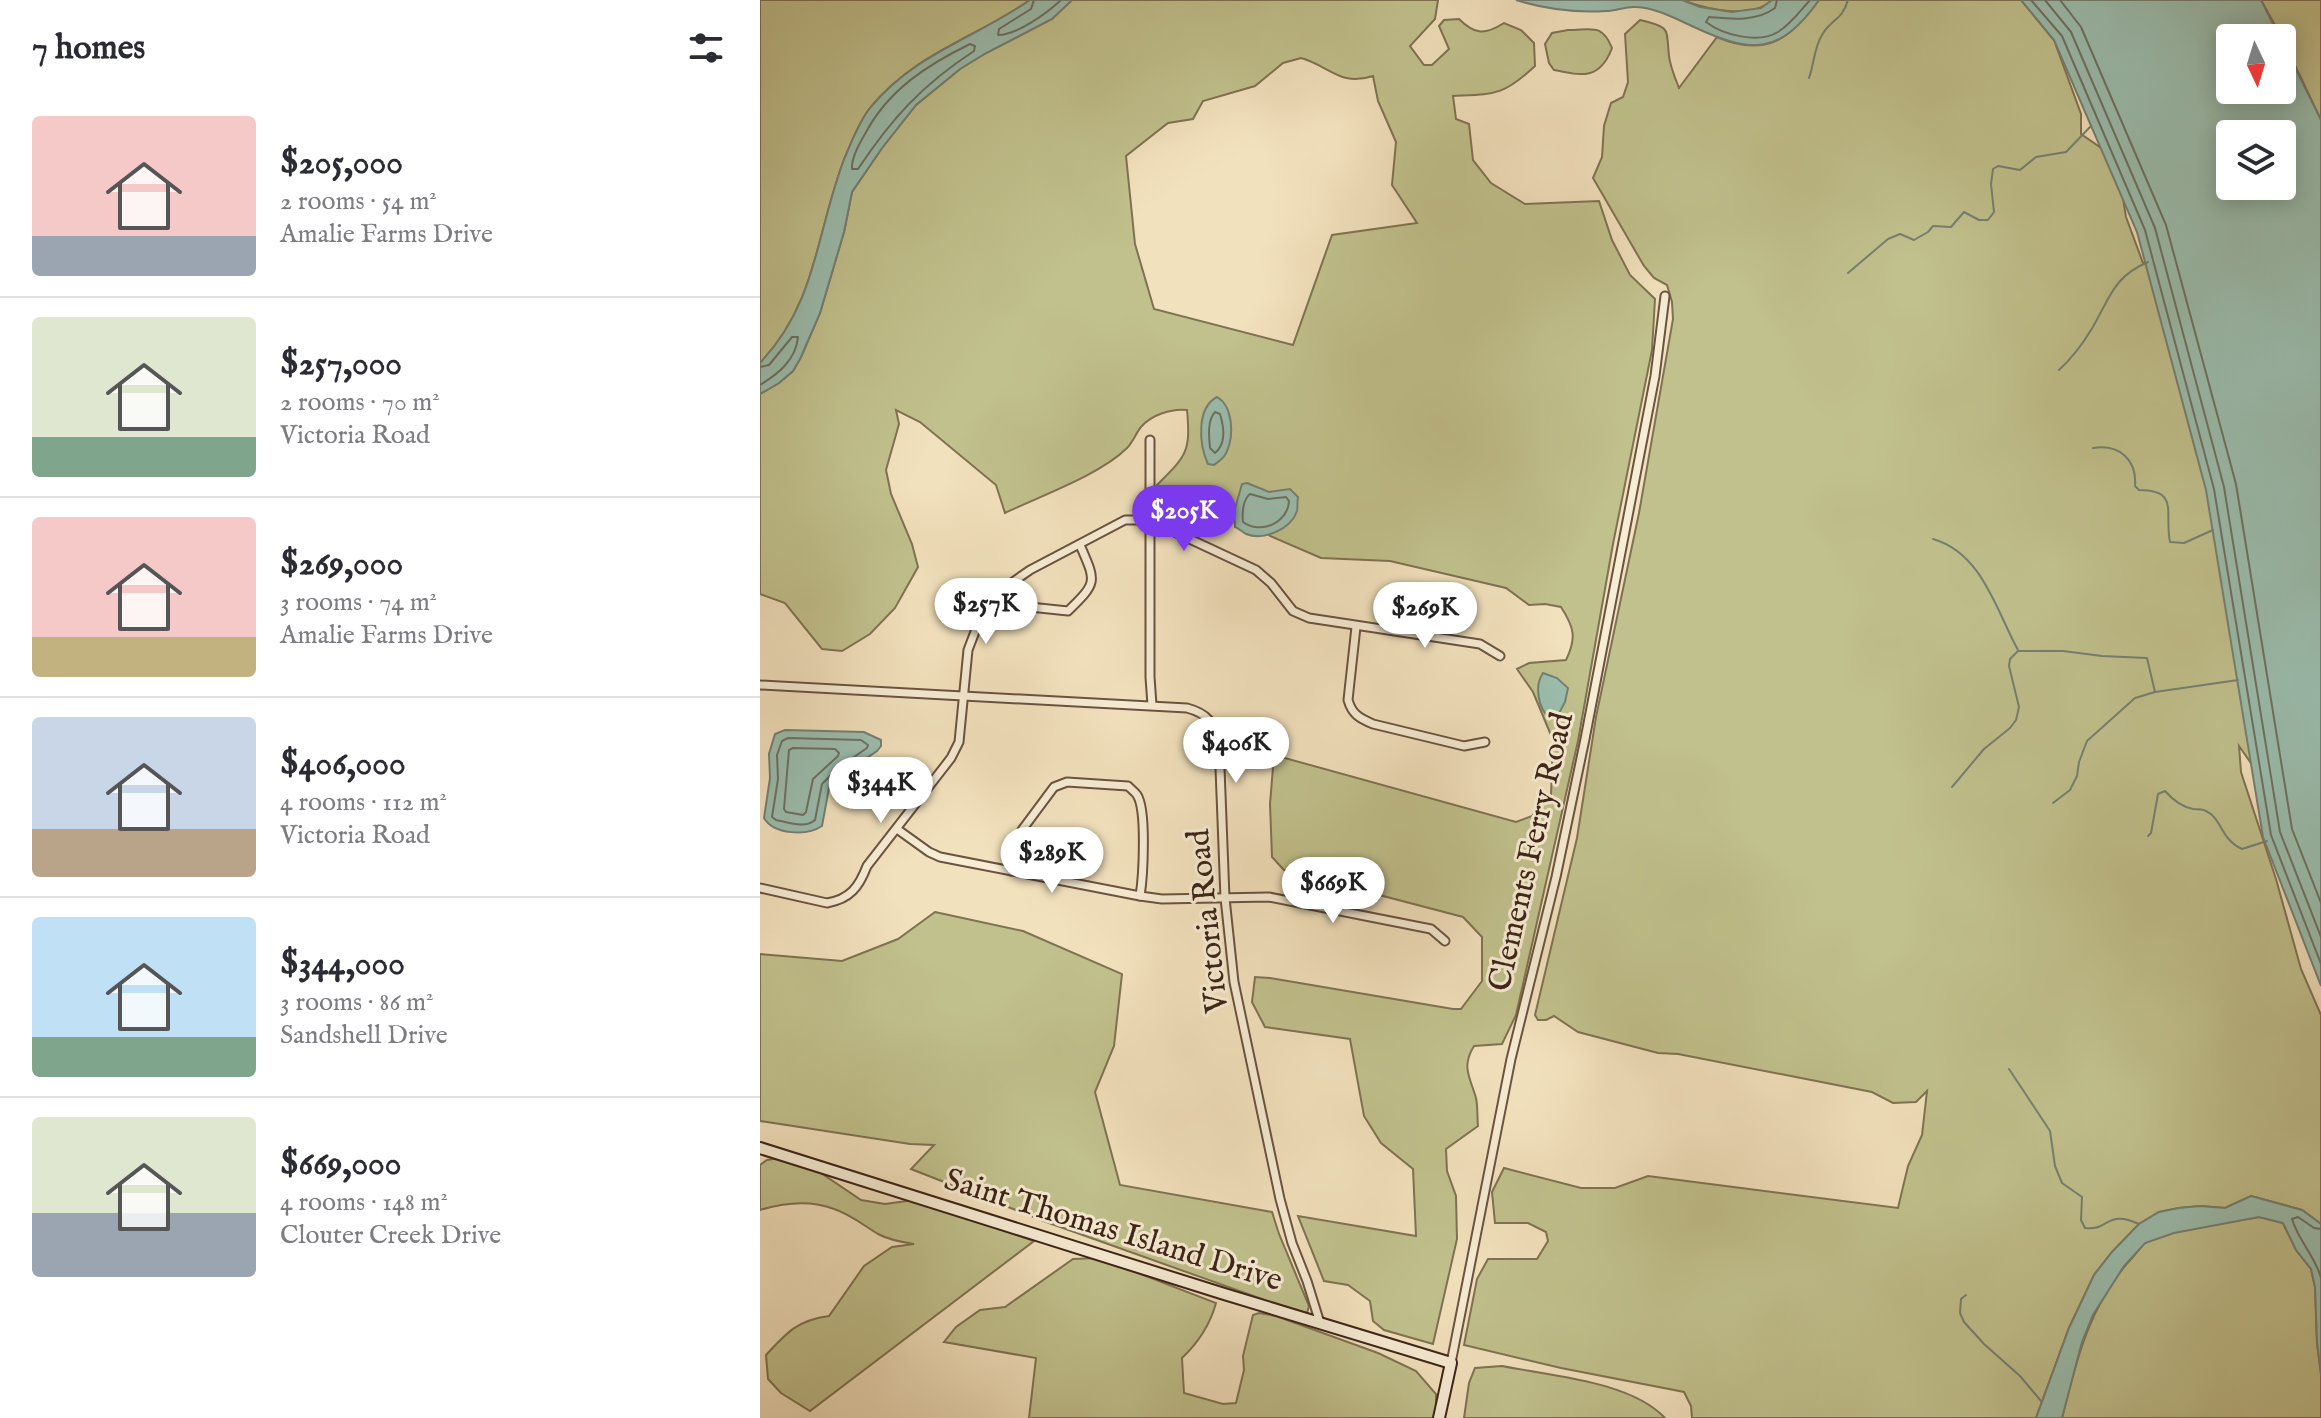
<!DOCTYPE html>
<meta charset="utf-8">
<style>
:root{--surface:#fff;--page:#f7f7f7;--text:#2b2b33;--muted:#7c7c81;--line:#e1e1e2;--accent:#7c3aed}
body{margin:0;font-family:"IM FELL English",serif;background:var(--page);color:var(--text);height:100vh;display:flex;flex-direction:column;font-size:30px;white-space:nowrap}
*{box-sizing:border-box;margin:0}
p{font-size:26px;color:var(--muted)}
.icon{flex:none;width:44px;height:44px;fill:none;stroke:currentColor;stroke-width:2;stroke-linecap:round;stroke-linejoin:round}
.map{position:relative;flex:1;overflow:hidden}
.details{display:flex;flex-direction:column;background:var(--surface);width:760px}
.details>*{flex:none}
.needle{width:52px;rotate:176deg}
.fabs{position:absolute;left:1456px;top:24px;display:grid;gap:16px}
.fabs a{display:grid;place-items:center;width:80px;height:80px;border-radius:8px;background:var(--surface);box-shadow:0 4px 20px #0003;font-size:40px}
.price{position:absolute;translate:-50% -68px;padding:0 18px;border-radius:28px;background:#fff;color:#222;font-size:26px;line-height:52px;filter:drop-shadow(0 2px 4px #0008)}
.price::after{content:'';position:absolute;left:50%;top:48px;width:24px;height:18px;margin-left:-12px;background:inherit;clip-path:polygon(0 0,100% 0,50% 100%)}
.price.current{background:var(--accent);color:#fff}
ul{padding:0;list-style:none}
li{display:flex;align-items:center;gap:24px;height:200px;padding:0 32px}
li+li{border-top:2px solid var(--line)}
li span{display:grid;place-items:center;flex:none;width:224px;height:160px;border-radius:8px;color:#555}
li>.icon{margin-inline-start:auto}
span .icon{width:96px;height:96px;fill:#fffc;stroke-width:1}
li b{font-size:34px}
h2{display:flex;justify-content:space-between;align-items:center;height:96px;padding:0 32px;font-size:34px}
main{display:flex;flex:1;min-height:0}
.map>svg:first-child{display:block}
</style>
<main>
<section class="details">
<h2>7 homes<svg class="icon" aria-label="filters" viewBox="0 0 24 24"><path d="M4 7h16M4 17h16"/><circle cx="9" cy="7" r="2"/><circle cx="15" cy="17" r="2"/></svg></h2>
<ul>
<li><span style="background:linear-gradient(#f6c9c9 75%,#9aa5b1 0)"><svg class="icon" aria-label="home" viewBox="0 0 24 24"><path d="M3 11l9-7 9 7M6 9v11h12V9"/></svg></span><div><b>$205,000</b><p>2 rooms · 54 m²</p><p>Amalie Farms Drive</p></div></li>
<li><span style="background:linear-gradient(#dfe7d0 75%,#7fa58c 0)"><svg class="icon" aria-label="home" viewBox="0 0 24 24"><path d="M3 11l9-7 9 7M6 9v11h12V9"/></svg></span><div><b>$257,000</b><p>2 rooms · 70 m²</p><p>Victoria Road</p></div></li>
<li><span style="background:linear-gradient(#f6c9c9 75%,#c2b280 0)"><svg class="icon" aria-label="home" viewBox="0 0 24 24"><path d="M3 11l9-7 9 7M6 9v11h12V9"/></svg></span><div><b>$269,000</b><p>3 rooms · 74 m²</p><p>Amalie Farms Drive</p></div></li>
<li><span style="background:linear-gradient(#c9d6e8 70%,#b9a48a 0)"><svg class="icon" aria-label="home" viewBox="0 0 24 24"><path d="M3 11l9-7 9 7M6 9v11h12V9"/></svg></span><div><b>$406,000</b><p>4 rooms · 112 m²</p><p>Victoria Road</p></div></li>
<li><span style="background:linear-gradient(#bfe0f5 75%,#7fa58c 0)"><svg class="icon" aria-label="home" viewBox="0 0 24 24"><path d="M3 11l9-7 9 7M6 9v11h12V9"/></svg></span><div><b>$344,000</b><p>3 rooms · 86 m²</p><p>Sandshell Drive</p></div></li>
<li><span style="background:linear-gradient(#dfe7d0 60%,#9aa5b1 0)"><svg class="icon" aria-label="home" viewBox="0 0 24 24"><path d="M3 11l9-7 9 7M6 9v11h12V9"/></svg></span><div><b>$669,000</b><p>4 rooms · 148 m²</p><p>Clouter Creek Drive</p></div></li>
</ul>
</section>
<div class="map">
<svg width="1561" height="1418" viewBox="0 0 1561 1418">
<rect width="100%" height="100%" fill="#f2e1bd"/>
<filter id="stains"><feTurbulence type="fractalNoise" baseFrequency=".0025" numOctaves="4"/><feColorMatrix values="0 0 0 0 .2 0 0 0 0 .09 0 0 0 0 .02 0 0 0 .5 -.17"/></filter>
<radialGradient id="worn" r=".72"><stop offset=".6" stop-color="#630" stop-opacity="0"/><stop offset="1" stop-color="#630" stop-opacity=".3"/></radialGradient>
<g fill="#c1c18d" stroke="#7f7252" stroke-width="2" fill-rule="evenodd">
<path d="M0,0H270C214,39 155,53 110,108C99,122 92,141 85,157C56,231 58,302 0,363Z"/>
<path d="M312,0H678L675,19L650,46L664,65H672L689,49L679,26L684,20L699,19C715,35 725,35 744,23L761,30L774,43L775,66C743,96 735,94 693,96L696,119L709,124L713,160L731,183L765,204L839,201L852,240L870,275L895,299L892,350L853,544L818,741L756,1015L742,1044L714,1046C701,1067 710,1077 716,1098C718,1107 717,1117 718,1126L686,1149L687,1171L696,1196L697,1239L673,1344L624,1330L613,1321L610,1301L588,1285L564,1281L538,1216L656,1236L653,1169L621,1143L604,1116L590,1039L505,1027L492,1002L495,977L510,978L693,1009H701L722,981V937L703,917L524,870L512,857L510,804L514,755L756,822L772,816L791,795L793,740L773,692L757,669L769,663L806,660C817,638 814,627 801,607L785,604L769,605L746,588L630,561L561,558L510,536L441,486C424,485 410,501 396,486C426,456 431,453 427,410C412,408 391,415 381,427C376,433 373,442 367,448C340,475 280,496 245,513L236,485L160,422L136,410L139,424L126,470L131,494L152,544L158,567L135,608L110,634L82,651L62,649L25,603L0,594V394L19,383L33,371L41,357L60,313L84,232L92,192L122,148L156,105L200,69L226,53L292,19ZM541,58C570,66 580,87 613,76L618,101L636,142L632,185L657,223L572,235L533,345L394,309L375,244L366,156L408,123L433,119L443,101L495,86L523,63Z"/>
<path d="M922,0H1012C992,20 946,9 922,0Z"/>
<path d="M1059,0H1261L1294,40L1321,114V134L1344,150L1359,175L1366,217L1383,263L1406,259L1500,776L1479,746L1481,772L1516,879L1541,969L1561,1015V1224L1542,1210L1491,1196L1465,1208L1440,1206L1419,1208L1399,1212L1379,1224L1352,1252L1334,1275L1309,1328L1276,1418H932L931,1406L924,1392L801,1368L704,1345L717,1279L728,1259H777L788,1241L786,1232L768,1223H735L732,1192L744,1168L821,1188H855L888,1176L1138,1208L1148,1166L1162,1135L1167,1091L1156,1102L1133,1103L1112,1092L918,1054L898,1053L818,1032L794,1016L786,1020H778L775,1015L817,838L836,717L879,513L913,319L912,302L907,285L894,278L884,266L833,178L842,157L844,126L851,103L863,97L868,82L865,34L880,20C911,27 906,28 909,56C910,66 915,78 919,88L957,37C1005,58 1031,39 1059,0Z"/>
<polygon points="1501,0 1561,0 1561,120 1522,38"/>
<path d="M808,30C832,30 842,23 852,48C840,80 822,76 794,70L789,63L785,44L792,33Z"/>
<polygon points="175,912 263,931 362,974 354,1046 335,1092 360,1185 512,1212 519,1234 549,1306 547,1313 533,1310 289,1223 151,1169 174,1145 150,1144 0,1121 0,954 82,961 138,939"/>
<path d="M19,1158L55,1169L101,1200L125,1204L154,1200L274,1241L50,1411L21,1393L8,1379L6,1355C27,1332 38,1320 69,1316L104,1266L132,1247L154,1244C141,1242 129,1240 118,1234C103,1225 90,1214 74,1209C51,1200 23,1203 0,1210V1165L7,1160Z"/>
<path d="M1499,1217L1523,1223L1536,1250L1551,1269L1555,1287L1557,1343L1561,1374V1418H1302C1316,1360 1331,1301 1373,1257C1377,1253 1381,1246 1385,1243C1406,1229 1472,1222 1499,1217Z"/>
<path d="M339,1258L456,1303C450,1325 439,1342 422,1358L424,1393L463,1404L476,1403L484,1370L483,1356L493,1315L499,1313L516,1316L618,1353L656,1371L676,1394V1411L674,1418H269L276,1358L184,1342L196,1327L220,1310L245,1307L313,1259Z"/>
<path d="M742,1366C791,1376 870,1381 905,1418H704L709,1383L715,1368Z"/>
</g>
<g fill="#9bbeaf" stroke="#758072" stroke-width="2" fill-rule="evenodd">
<path d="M270,0H312L292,19L226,53L200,69L156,105L122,148L92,192L84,232L60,313L41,357L33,371L19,383L0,394V363C58,302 56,231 85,157C92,141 99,122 110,108C155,53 214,39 270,0Z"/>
<path d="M756,0H922L940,7L972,12L1001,8L1012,0H1059C1020,55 992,54 934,27C916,19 897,8 876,7C866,6 856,11 846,11C815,13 785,9 756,0Z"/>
<path d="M1261,0H1501L1520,38H1470V90H1522V41L1561,120V986L1503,837L1446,490L1377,232L1294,40ZM1470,134H1522V186H1470Z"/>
<path d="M457,397C473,406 474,435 467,451C465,458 459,461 454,465L448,464C439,445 436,408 457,397Z"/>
<path d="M487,483L509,492L530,489L538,497C537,502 538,506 537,511C531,529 504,541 486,534C486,534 476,527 475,527L474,512L482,484Z"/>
<path d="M783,673L797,678L808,688L805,702L797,717L790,719C778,708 774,686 783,673Z"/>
<path d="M25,730L104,732L121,740V746L117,751L82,775L69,788L62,826C47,836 14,835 4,818L10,778L9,754L15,734Z"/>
<polygon points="1491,1196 1542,1210 1561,1224 1561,1374 1557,1343 1555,1287 1551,1269 1536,1250 1523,1223 1499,1217 1414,1233 1385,1243 1364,1266 1333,1315 1322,1342 1302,1418 1276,1418 1309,1328 1334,1275 1352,1252 1379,1224 1399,1212 1419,1208 1440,1206 1465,1208"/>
</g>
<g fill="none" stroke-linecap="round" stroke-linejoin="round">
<g stroke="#6c7163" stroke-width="2">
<path d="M274,0L271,9L239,29L238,35C257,35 287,13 301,0"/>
<path d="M1017,0L1015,8C996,22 971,19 949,17L946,22C963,35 998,44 1018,32C1031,24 1040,11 1050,0"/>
<polyline points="1271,0 1302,36 1385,230 1454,489 1511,835 1561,964"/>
<polyline points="1285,0 1311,32 1395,228 1464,487 1520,832 1561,937"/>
<polyline points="1300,0 1321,27 1406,225 1476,484 1532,829 1561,903"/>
<path d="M210,44L215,46L214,51C162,85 132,118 98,169H92C91,158 99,144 105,134C128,90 167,65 210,44Z"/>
<path d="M0,367L9,365L32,337H38C36,360 18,374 0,385"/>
<path d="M455,412L460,414C464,427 466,444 455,453L450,448C449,436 447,421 455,412Z"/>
<path d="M490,494L508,499L526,497L529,501C528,523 500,535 483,522C482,513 483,499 490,494Z"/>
<path d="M28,738L101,740L108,745L107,748L78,768L62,784L55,820C45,829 28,822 16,820L12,817L18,779L17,755L22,741Z"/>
<polygon points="33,748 75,749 79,753 78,756 53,779 46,812 43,815 26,812 24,809 29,750"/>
<path d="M1561,1229L1554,1228L1538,1217L1532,1219C1538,1240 1555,1256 1561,1278"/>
</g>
<g stroke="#758072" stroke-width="2">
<path d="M1049,78C1054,64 1054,48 1062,35C1071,19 1082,21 1088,0"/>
<polyline points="1088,273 1128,239 1140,234 1154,240 1168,232 1173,226 1191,227 1204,212 1219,220 1228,220 1234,212 1231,184 1233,169 1238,166 1260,170 1276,157 1306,152 1331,126"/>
<path d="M1299,370C1312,358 1322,345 1331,330C1349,301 1352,277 1388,262"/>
<path d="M1333,448C1360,444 1377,460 1375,486L1379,490C1420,490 1404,513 1410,542L1424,543L1453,530"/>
<path d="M1173,539C1222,553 1236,610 1258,650"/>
<polyline points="1192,787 1224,749 1250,728 1256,720 1259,707 1249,666 1250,659 1258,651 1303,651 1342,656 1387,658 1395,692"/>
<polyline points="1293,803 1310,790 1317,776 1319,762 1327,741 1375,698 1395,692 1478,680"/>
<path d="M1388,836L1391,833L1398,794L1405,791C1413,800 1421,807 1433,809C1436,809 1443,809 1446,811C1462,818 1460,839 1482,849L1507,841"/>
<path d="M1249,1069L1290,1131L1295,1166L1302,1183L1322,1197L1321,1220L1325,1228C1350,1231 1346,1209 1379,1224"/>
<polyline points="1206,1295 1201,1299 1200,1313 1204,1322 1224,1344 1260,1376 1281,1401"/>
</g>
<g stroke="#6a5340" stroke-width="11">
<g id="street">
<polyline points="390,440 390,677 392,705"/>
<path d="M240,591L260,606L308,611C338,582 336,582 320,545"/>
<path d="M596,627L588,700C592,714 599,718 613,724L704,746L725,742"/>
<path d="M0,685L427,708C449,714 452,722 459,742L465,898L474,982L520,1199L532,1243L547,1281L560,1323"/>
<polyline points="137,829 169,852 180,857 380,896 402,899 509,897 671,929 685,941"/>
<path d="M251,871L262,830L294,787L307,782L368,786C371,789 375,792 377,795C387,810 383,878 380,896"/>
<path d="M0,888L67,903C90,899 99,887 107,866L191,758L199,742L208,650L221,616L240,591L270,570L365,520H389L496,570L511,583L533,611L549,618L720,644L740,656"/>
<polyline points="691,1363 751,1059 796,877 825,739 895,376 905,296"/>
</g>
</g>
<g stroke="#3d2417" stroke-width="14">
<polyline id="secondary" points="0,1148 461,1293 691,1363 679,1418"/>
</g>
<use href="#street" stroke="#f7ecd4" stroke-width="7"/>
<use href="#secondary" stroke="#f7ecd4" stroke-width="10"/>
</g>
<g text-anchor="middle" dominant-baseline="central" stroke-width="6" stroke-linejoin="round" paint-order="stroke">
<g font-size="32" fill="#3d2417" stroke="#f7ecd4">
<text transform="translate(772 852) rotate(-77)">Clements Ferry Road</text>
<text transform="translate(449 921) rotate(-96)">Victoria Road</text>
<text transform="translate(353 1231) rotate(17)">Saint Thomas Island Drive</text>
</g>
</g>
<rect width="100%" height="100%" filter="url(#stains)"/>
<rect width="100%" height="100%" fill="url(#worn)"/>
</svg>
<div class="fabs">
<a><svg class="needle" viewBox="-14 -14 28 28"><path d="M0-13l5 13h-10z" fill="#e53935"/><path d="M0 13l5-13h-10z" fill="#7c7c81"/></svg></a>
<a><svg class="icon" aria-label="layers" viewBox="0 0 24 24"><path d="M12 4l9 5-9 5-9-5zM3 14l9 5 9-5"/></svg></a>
</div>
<b class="price current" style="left:424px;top:553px">$205K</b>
<b class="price" style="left:226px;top:646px">$257K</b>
<b class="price" style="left:665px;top:650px">$269K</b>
<b class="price" style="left:476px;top:785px">$406K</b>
<b class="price" style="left:121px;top:825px">$344K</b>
<b class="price" style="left:292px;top:895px">$289K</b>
<b class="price" style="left:573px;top:925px">$669K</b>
</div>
</main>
